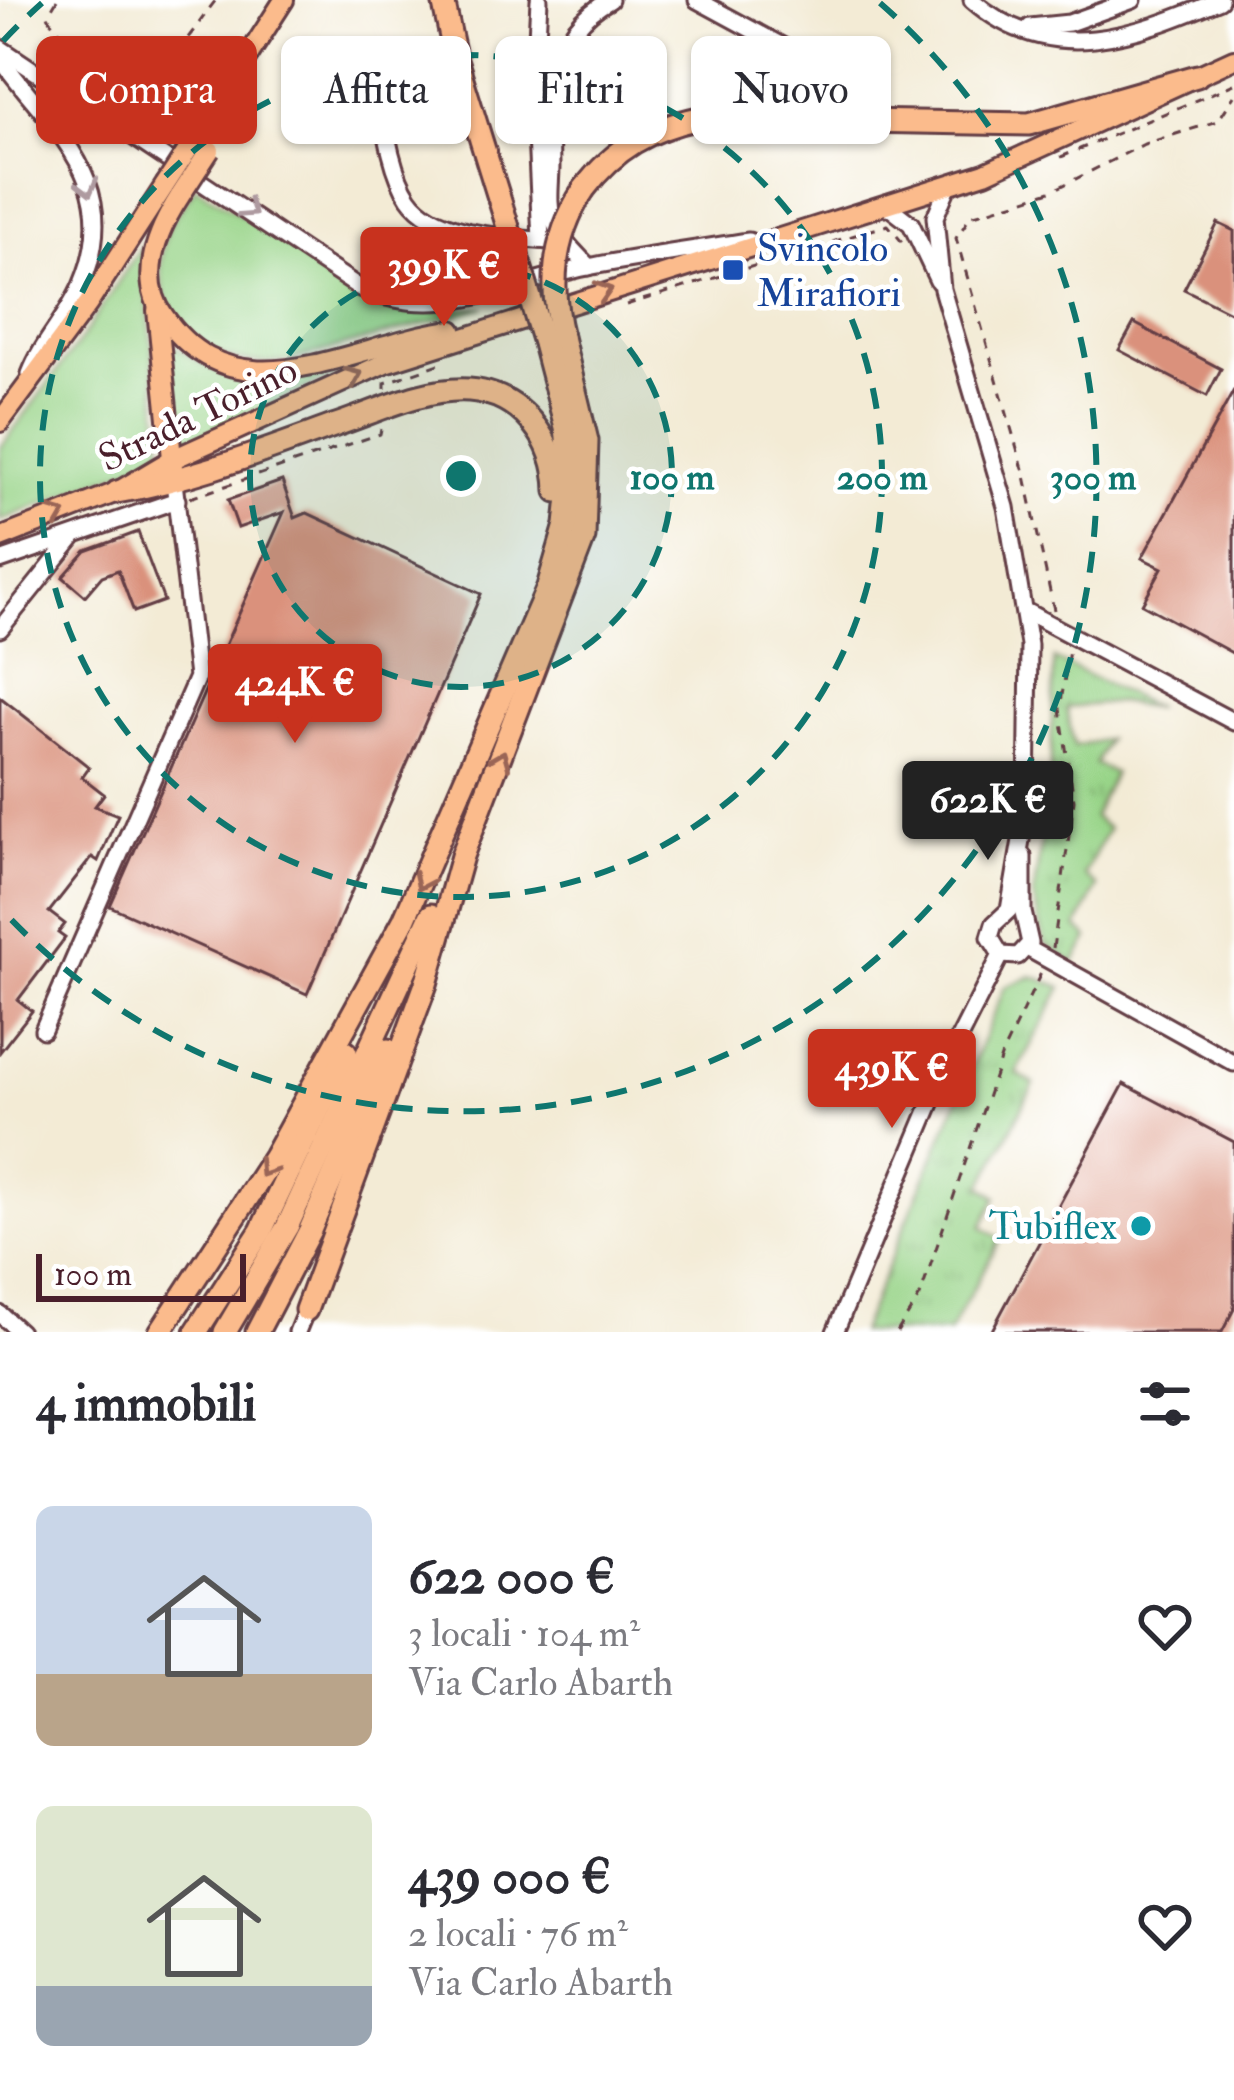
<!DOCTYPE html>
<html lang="it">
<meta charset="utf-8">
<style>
:root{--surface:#fff;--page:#f7f7f7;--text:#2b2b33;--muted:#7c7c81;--accent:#c8321e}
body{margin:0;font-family:"IM FELL Double Pica",serif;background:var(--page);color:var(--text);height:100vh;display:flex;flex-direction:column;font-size:45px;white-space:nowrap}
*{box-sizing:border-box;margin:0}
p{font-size:39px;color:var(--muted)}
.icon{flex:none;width:66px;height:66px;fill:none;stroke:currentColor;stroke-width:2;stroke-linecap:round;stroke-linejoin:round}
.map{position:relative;height:1332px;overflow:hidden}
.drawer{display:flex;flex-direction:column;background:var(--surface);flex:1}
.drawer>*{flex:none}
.guide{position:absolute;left:36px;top:36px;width:1164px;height:108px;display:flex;gap:24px}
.scale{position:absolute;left:36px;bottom:30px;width:210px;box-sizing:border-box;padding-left:12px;border:6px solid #4a1f2b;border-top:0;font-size:33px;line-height:42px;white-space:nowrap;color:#4a1f2b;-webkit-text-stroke:9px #fff;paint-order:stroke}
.price{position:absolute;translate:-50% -102px;padding:0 27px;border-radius:12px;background:var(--accent);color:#fff;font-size:39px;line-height:78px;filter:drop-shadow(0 3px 6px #0008)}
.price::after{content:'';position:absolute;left:50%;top:72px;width:36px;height:27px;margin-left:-18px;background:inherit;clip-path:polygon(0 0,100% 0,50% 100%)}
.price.selected{background:#222;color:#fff}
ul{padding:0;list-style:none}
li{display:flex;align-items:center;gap:36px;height:300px;padding:0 36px}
li span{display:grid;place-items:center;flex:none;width:336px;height:240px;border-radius:18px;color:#555}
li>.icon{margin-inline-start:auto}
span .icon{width:144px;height:144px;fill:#fffc;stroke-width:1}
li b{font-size:51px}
h2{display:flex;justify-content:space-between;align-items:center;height:144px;padding:0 36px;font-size:51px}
.tag{padding:0 42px;border-radius:18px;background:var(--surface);box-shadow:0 3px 9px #0004;font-size:42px;line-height:108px}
.tag.selected{background:var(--accent);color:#fff}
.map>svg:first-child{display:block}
</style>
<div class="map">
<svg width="1234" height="1332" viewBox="0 0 1234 1332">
<defs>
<pattern id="park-tufts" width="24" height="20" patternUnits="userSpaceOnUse" patternTransform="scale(3)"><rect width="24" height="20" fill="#98d488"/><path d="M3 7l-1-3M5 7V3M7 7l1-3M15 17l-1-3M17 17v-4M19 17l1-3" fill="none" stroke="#84b676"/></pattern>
</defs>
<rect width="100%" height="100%" fill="#fff"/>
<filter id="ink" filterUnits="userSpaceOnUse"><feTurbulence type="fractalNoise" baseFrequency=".00833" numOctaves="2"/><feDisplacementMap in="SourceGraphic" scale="24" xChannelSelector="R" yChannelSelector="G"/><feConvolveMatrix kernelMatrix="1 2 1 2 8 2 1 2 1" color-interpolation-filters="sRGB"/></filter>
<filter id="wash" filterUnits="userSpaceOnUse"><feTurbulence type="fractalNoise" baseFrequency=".004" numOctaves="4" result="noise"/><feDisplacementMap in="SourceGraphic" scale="48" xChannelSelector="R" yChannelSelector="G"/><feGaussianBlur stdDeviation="2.7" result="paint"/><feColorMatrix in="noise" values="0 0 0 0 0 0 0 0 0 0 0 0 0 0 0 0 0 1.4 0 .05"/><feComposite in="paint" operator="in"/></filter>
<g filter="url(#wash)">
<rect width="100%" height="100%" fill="#f3ebd5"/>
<g fill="#98d488" stroke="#717a5a" stroke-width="3">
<path d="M196,187L376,301L413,311L485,307L288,361C208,373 142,318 166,235C171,218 186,202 196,187Z"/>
<polygon points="142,245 163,455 0,521 0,448 81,339"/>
<path d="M167,340C243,399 274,378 363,361L178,448Z"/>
</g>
<g fill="url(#park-tufts)" stroke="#717a5a" stroke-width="3">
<polygon points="1054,659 1156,708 1118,702 1066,708 1074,746 1107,739 1095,764 1114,773 1093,817 1108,829 1084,875 1097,887 1077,927 1089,938 1074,963 1045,944 1033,896 1050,785"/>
<polygon points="1032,976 1062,987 1016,1073 1034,1084 982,1186 997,1197 982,1227 1001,1239 949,1332 860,1332 1005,987"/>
</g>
<g id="blocks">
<g fill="#da917c">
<polygon points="1218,223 1234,231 1234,314 1184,289"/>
<polygon points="1134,323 1221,369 1207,396 1119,350"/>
<polygon points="1234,390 1234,654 1142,604 1162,568 1142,558"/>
<polygon points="282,481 295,518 307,513 481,594 307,994 110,906 284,512 238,528 228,500"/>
<polygon points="138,532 164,601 134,612 118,570 102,576 85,596 63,577 86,551"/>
<polygon points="0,697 89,767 82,777 104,794 95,806 118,815 98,861 92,857 49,912 65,924 58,933 65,938 18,1000 32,1011 0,1052"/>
<polygon points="1124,1084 1234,1142 1234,1309 1222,1332 991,1332"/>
</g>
</g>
</g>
<g filter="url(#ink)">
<use href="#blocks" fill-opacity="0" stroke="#633e44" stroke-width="3"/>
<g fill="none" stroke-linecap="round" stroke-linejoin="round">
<g stroke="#633e44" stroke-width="21">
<g id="minor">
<polyline points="539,0 534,93 541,240"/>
<polyline points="697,0 808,60"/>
<path d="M972,0C1050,69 1137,35 1220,0"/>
<polyline points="1030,27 1069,23 1133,0"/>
<path d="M0,48L360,288C443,324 512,281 593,266C645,256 697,249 749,241"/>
<path d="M0,58C54,133 126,182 81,286C67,318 42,342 30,374"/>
<path d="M376,72C384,110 387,165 409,198C438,240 522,237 567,243"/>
<polyline points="949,184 935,217 942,289 1006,507 1029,645 1027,805 1009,910 994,924 990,937 1001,955"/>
<polyline points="885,204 911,224 938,281"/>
<path d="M589,267C576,253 561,240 554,222C547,206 551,183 551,166C550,102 545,36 610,0"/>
<polyline points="0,561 177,500"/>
<polyline points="1027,612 1234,722"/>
<polyline points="0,629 73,538"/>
<polyline points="1027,948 1234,1063"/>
<polyline points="1001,955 1018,956 1030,943 1023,912 1023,856"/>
<polyline points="43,1030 197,677 174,482"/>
<polyline points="0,1314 20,1332"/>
<polyline points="297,1332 306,1310"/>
<polyline points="835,1332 956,1044 1001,955"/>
</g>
</g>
<g stroke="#633e44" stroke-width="24">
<g id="major">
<polyline points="195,139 284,0"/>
<path d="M180,196C158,230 137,278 164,316C237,422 351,343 452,330"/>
<polyline points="157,310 173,468"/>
<polyline points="0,422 88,304 165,185"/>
<polyline points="0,538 117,492 171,460 385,363 985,173 1234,59"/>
</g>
</g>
<g stroke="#633e44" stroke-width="27">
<g id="highway">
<polyline points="443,0 455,56 499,198"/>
<path d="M584,189C615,148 649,129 699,118L1029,124L1197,76"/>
<path d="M117,492C193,479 264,451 336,425C378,411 425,387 469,390C522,394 556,440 557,491"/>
<polyline points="306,1310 426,984 462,856 584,537 587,441 562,337"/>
<polyline points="160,1332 274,1157 404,920 548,587 566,525 571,478 566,427 544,343"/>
<polyline points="196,1332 261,1231 346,1052"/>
<polyline points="225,1332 287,1227 431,915"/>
<polyline points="257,1332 310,1230 388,1050"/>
</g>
</g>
<g stroke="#633e44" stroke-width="3" stroke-dasharray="9 9" stroke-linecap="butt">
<path d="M57,0L48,15C58,47 147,74 174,52C190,39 203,16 216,0"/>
<polyline points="1061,157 1234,84"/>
<polyline points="626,305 888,225 902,242"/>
<polyline points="385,389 385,383 445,362"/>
<polyline points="190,498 380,434 381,429"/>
<polyline points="1054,610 1025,476 956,238 971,216 1054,190 1144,144 1218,121 1234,96"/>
<polyline points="1053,948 1074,800 1060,709 1069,650"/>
<polyline points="897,1332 920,1296 1002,1054 1041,973"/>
</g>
<use href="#minor" stroke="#fff" stroke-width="15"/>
<use href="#major" stroke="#fbbb8c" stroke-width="18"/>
<use href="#highway" stroke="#fbbb8c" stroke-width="21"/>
<g stroke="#633e44" stroke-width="24" stroke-linecap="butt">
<g id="major-bridge">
<polyline points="165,185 195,139"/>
<polyline points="180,196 210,150"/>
</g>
</g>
<g stroke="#633e44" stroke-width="27" stroke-linecap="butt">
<g id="highway-bridge">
<polyline points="499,198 544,343"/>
<path d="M562,337C548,284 554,235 584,189"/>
</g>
</g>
<use href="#major-bridge" stroke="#fbbb8c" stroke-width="18"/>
<use href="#highway-bridge" stroke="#fbbb8c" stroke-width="21"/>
</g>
<defs><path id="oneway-chevron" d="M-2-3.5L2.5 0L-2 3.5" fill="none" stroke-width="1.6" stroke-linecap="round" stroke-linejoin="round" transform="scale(3)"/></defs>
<g stroke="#ae9aa0">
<use href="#oneway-chevron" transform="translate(88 187) rotate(75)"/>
<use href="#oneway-chevron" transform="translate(249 210) rotate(34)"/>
</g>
<g stroke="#9a6557">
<use href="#oneway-chevron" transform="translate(604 291) rotate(-17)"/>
<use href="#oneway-chevron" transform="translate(354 376) rotate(-23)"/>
<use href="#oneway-chevron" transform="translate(58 515) rotate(-22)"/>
<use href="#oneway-chevron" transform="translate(501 759) rotate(-68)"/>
<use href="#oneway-chevron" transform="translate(422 882) rotate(115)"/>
<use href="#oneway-chevron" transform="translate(266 1169) rotate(123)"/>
</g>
</g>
<circle cx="461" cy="476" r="211" fill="#0f766e" fill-opacity=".12"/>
<g fill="none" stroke="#0f766e" stroke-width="6" stroke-dasharray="21 15">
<circle cx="461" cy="476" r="211"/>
<circle cx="461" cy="476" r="421"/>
<path d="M3 41A632 632 0 0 1 42 3M880 3A632 632 0 1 1 3 911"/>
</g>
<rect fill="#1a4fb4" stroke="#fff" stroke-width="4.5" x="721" y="258" width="24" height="24" rx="6"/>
<circle fill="#0f9aa8" stroke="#fff" stroke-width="4.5" cx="1141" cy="1226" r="12"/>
<g text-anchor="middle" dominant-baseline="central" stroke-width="9" stroke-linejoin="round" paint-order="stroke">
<g font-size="39" fill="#164399" stroke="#fff" text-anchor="start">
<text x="757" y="248">Svincolo<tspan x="757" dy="45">Mirafiori</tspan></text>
</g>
<g font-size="39" fill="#4a1f2b" stroke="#fff">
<text transform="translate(198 414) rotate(-26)">Strada Torino</text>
</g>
<g font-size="39" fill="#0d838f" stroke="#fff" text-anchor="end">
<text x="1117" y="1226">Tubiflex</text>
</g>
</g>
<circle cx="461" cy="476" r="18" fill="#0f766e" stroke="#fff" stroke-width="6"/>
<g font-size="36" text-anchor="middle" font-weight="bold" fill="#0f766e" stroke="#fff" stroke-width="9" stroke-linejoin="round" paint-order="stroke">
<text x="672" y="489">100 m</text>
<text x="882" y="489">200 m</text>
<text x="1093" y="489">300 m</text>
</g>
</svg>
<div class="scale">100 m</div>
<b class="price" style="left:444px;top:329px">399K €</b>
<b class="price" style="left:295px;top:746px">424K €</b>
<b class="price selected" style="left:988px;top:863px">622K €</b>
<b class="price" style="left:892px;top:1131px">439K €</b>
<div class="guide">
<a class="tag selected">Compra</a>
<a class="tag">Affitta</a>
<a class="tag">Filtri</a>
<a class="tag">Nuovo</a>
</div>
</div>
<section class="drawer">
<h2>4 immobili<svg class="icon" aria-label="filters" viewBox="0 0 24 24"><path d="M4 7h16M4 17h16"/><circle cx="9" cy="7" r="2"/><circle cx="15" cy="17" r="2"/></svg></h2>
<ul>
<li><span style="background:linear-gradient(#c9d6e8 70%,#b9a48a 0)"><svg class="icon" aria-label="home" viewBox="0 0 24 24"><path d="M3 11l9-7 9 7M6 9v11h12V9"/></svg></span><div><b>622 000 €</b><p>3 locali · 104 m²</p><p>Via Carlo Abarth</p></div><svg class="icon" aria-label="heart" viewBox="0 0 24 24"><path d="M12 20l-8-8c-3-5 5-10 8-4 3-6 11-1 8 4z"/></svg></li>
<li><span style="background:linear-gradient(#dfe7d0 75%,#9aa5b1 0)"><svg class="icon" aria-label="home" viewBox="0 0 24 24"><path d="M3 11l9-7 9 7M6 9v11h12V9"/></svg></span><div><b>439 000 €</b><p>2 locali · 76 m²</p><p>Via Carlo Abarth</p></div><svg class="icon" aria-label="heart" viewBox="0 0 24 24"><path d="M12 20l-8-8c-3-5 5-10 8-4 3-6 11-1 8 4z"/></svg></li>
</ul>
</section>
